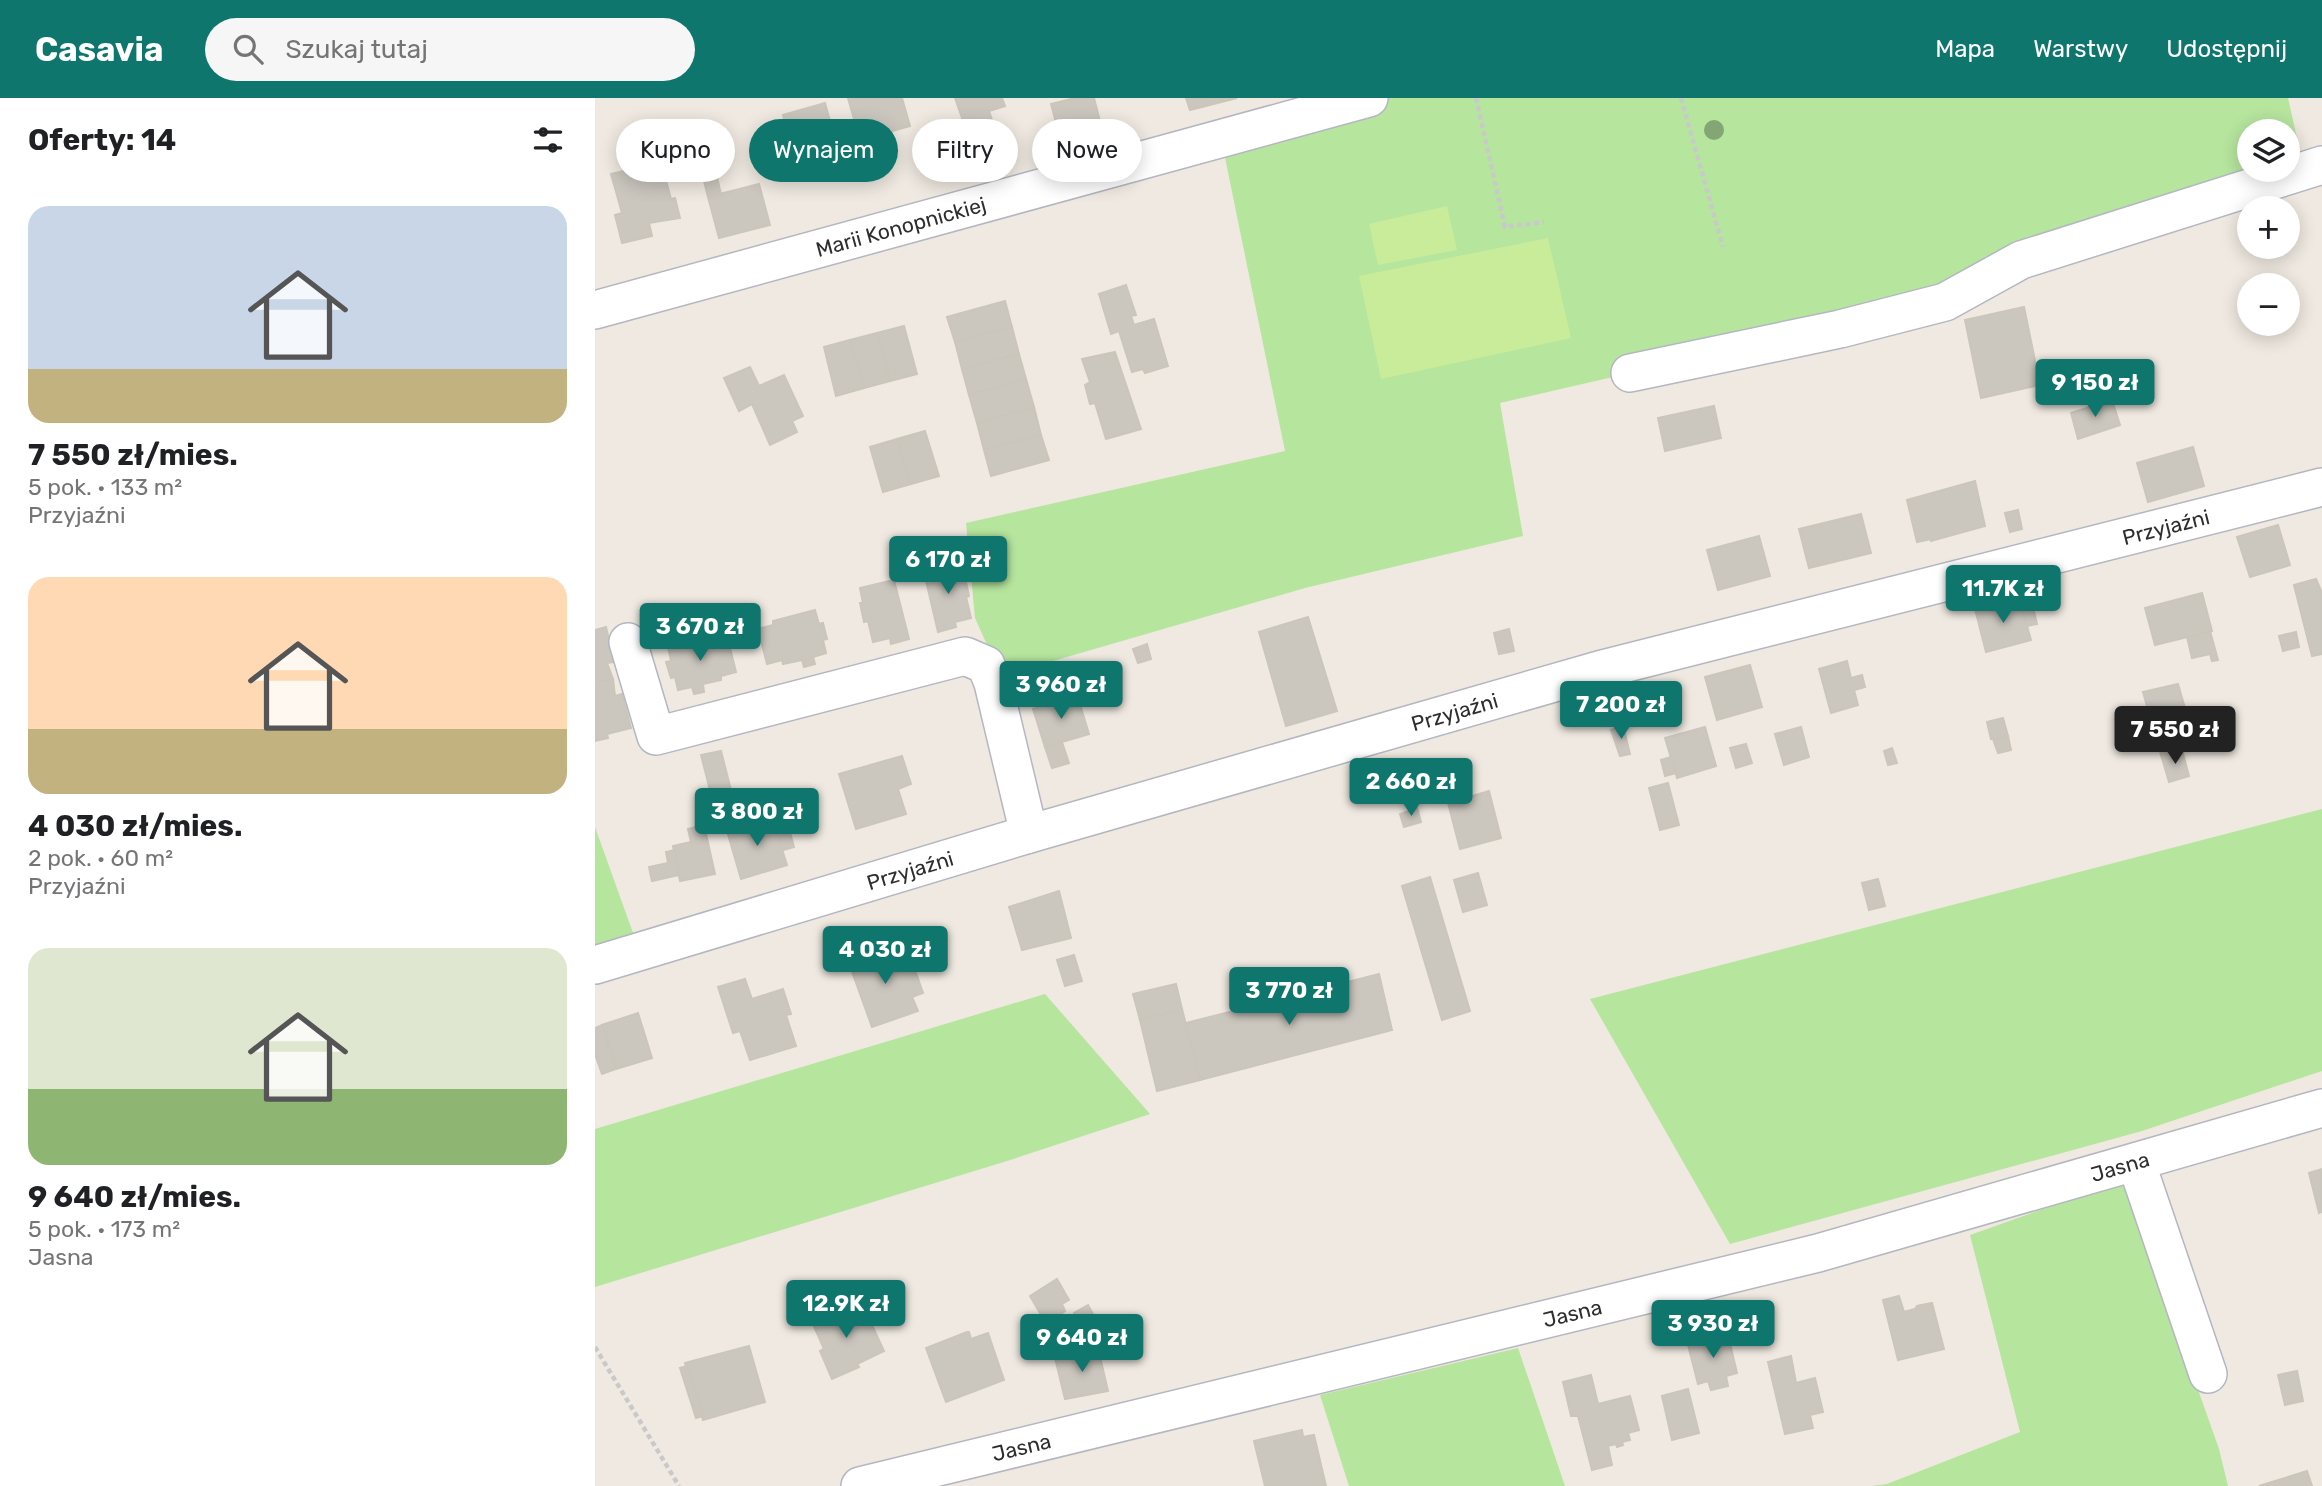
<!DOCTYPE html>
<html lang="pl">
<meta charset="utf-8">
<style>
:root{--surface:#fff;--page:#f6f6f6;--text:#202124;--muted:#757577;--accent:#0f766e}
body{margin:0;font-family:Rubik,sans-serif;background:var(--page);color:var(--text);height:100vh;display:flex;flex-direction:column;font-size:26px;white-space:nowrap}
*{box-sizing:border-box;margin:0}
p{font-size:23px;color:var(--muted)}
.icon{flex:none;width:38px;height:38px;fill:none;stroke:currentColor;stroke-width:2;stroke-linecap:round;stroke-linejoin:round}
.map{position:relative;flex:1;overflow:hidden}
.drawer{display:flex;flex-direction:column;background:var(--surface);width:595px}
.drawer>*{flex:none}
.top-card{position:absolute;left:21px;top:21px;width:665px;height:63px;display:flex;gap:14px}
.fabs{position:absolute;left:1642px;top:21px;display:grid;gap:14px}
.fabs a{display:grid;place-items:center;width:63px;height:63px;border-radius:50%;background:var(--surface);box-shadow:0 4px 18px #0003;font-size:35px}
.price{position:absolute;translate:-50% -60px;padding:0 16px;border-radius:7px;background:var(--accent);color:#fff;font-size:23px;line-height:46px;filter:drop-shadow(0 2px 4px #0008)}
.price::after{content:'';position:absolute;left:50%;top:42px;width:21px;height:16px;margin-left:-10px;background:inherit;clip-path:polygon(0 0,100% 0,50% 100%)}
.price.selected{background:#222;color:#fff}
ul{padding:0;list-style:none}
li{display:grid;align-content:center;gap:14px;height:371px;padding:0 28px}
li span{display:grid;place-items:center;height:217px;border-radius:21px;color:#555}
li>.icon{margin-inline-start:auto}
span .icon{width:126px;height:126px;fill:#fffc;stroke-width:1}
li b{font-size:30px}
h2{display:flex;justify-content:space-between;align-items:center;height:84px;padding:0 28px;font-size:30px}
.pill{padding:0 24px;border-radius:32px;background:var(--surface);box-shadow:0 4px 18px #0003;font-size:24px;line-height:63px}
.pill.selected{background:var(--accent);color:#fff}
header{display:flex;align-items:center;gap:42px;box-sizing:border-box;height:98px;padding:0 35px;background:var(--accent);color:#fff}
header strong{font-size:33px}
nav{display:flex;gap:38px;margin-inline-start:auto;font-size:24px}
.search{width:490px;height:63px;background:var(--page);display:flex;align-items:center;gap:18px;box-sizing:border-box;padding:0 24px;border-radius:38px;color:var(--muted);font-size:26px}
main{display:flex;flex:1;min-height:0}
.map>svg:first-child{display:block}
</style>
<header>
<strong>Casavia</strong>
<div class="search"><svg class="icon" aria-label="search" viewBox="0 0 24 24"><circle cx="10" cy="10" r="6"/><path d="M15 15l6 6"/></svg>Szukaj tutaj</div>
<nav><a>Mapa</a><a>Warstwy</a><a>Udostępnij</a></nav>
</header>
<main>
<section class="drawer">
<h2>Oferty: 14<svg class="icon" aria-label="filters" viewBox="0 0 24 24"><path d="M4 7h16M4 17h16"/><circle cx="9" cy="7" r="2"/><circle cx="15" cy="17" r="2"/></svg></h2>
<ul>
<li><span style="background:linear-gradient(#c9d6e8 75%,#c2b280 0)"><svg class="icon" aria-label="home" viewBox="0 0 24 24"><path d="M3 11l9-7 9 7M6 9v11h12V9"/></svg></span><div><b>7 550 zł/mies.</b><p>5 pok. · 133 m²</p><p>Przyjaźni</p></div></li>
<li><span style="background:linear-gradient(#ffd9b3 70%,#c2b280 0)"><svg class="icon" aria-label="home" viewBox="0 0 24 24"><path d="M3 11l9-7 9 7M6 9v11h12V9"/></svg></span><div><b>4 030 zł/mies.</b><p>2 pok. · 60 m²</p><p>Przyjaźni</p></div></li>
<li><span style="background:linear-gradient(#dfe7d0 65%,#8fb573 0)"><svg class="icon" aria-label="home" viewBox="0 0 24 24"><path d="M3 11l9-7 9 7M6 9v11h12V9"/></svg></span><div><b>9 640 zł/mies.</b><p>5 pok. · 173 m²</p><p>Jasna</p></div></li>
</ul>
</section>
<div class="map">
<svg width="1727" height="1388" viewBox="0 0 1727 1388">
<rect width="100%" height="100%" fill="#efe9e1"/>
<g fill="#b6e59e">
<polygon points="775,0 1693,0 1707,62 1692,66 1692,33 1654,33 1654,72 1326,202 1035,275 905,305 928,438 710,490 406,578 380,520 371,425 690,353 626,40"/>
<polygon points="1727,711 1727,973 1547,1033 1135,1146 995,901"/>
<polygon points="0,729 38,835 0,847"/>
<polygon points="450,896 555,1016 412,1063 0,1189 0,1031"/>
<polygon points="1529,1082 1624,1351 1633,1388 1276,1388 1292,1386 1425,1334 1375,1137"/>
<polygon points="923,1250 970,1388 754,1388 725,1297"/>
</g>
<g fill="#c9ec9a">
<polygon points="852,108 862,152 783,167 774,126"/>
<polygon points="953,140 976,240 786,281 764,178"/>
</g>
<g fill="#cbc7bf" stroke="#cbc5ba" stroke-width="2">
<polygon points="253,0 307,0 315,28 265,42"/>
<polygon points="360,0 407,0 410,8 394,13 399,28 373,37"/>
<polygon points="480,0 499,0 508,35 467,47 456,6"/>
<polygon points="591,0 642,0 595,12"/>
<polygon points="230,5 245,59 234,62 230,71 204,77 188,17"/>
<polygon points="111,42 118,67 106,71 99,46"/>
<polygon points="65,60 76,101 80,100 85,120 54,125 57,138 27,145 20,117 27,115 16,76 29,73 29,70"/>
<polygon points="119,67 126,96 113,99 106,71"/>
<polygon points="164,86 175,127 124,140 113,99"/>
<polygon points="531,187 541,217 536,218 539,227 559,221 573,268 550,275 548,271 537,274 524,233 516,236 504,196"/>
<polygon points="410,203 417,229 360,244 352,219"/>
<polygon points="1429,209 1445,287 1386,300 1370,222"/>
<polygon points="309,228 322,276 295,283 282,235"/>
<polygon points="417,229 424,256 367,271 360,244"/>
<polygon points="282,235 295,283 269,290 255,242"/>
<polygon points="255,242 269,290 241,298 229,249"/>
<polygon points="520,254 546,331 511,341 500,305 495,306 490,287 495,284 487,261"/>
<polygon points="424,256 431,281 374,297 367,271"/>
<polygon points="155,269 164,288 189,277 208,318 197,323 202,334 175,347 157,306 144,313 129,280"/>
<polygon points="431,281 439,309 382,325 374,297"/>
<polygon points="1517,302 1525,327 1483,341 1476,315"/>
<polygon points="1119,308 1126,340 1070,353 1063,320"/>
<polygon points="439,309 446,337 389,352 382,325"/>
<polygon points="330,333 344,378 316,386 302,341"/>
<polygon points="446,337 454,362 396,378 389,352"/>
<polygon points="302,341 316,386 288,394 275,349"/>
<polygon points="1598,349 1609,388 1553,404 1542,365"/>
<polygon points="1380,383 1390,428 1336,443 1336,441 1322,444 1312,402"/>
<polygon points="1423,412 1427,431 1415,434 1410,415"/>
<polygon points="1266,416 1276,455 1214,470 1204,431"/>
<polygon points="1683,427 1695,467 1655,479 1642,439"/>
<polygon points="1164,438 1175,478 1123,492 1112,452"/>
<polygon points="363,466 366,480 370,479 374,498 371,499 376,520 360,524 361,529 343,534 329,474"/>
<polygon points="1721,481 1727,495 1727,556 1717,558 1699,487"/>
<polygon points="299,482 314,541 296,546 295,540 278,544 273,523 269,524 265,505 268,505 265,490"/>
<polygon points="1607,495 1617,533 1560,547 1550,510"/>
<polygon points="1424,500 1436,542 1391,554 1380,511"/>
<polygon points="1438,509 1442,526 1432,528 1428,511"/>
<polygon points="220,512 224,526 228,525 232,541 228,542 231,555 218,559 220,566 209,569 207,562 188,566 187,562 172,566 163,531 178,527 178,523"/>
<polygon points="713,519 742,613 691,628 664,534"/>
<polygon points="11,529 19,564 12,565 18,581 0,585 0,532"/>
<polygon points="914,531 919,553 904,556 899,535"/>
<polygon points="1615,533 1623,562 1617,563 1615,556 1597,560 1592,539"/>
<polygon points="1701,534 1704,549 1688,553 1684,538"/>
<polygon points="132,538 141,574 126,578 126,582 108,586 109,594 99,596 97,589 83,592 80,579 76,580 71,564 76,563 73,549 116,539 117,542"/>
<polygon points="552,546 556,561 543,565 538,551"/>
<polygon points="1252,563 1256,580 1267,577 1270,589 1259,592 1263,607 1236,615 1224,571"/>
<polygon points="1155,567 1167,609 1122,622 1110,579"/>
<polygon points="18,581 20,598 27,596 36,630 12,636 13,640 0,643 0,585"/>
<polygon points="1583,586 1601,648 1566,657 1548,594"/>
<polygon points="482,597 494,636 450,649 438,611"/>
<polygon points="1408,620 1413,638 1396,641 1392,624"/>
<polygon points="1028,628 1035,656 1025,658 1016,632"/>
<polygon points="1110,629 1121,668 1082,680 1070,640"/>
<polygon points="1206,629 1214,659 1189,667 1180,636"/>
<polygon points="1413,638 1416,652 1403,655 1398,641"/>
<polygon points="467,644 474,665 457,670 450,649"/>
<polygon points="1151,646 1157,665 1141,670 1135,650"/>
<polygon points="1297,650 1302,665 1293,667 1289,653"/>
<polygon points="1587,652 1594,678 1574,684 1566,657"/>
<polygon points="126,653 138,700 118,704 106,657"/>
<polygon points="307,658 316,686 303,691 311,716 261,731 244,676"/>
<polygon points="1076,659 1081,675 1070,678 1066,662"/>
<polygon points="1073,685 1084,727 1065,732 1054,690"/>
<polygon points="894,693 906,740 865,751 852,701 873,695 874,699"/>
<polygon points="822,710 826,724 809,729 805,716"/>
<polygon points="177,720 192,767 146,781 132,733"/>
<polygon points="109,727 120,776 85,783 78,748 96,744 93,731"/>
<polygon points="194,731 199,749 188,752 182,735"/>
<polygon points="80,752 84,777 57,783 54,769 73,765 71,754"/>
<polygon points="883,775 892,807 868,814 859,782"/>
<polygon points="835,779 875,913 847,922 807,788"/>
<polygon points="1283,781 1290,808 1274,812 1267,785"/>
<polygon points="464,793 476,840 427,852 414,809"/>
<polygon points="270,851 273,859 283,855 287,865 314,855 328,895 317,899 323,913 277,929 251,857"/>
<polygon points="479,857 487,883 470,888 462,862"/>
<polygon points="784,876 797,932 605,982 591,925"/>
<polygon points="150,881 157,901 188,891 196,916 191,917 201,948 155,962 145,933 138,935 123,889"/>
<polygon points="581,886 587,911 545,922 538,896"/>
<polygon points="587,911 605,982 562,993 545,922"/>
<polygon points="43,915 57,960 21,971 7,927"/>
<polygon points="7,927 21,971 7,976 0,956 0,930"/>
<polygon points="1727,1071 1727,1114 1724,1115 1714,1075"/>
<polygon points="462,1181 474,1202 467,1206 470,1213 451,1225 435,1198"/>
<polygon points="1304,1198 1309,1214 1320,1211 1322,1208 1337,1205 1349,1251 1303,1262 1288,1202"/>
<polygon points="243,1205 253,1208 258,1219 271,1214 289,1253 262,1266 264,1269 237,1281 225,1253 229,1251 217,1224 231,1217 235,1208"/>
<polygon points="493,1207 510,1238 496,1246 479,1215"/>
<polygon points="1132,1233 1142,1275 1131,1278 1133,1288 1116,1292 1113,1283 1103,1286 1092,1243"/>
<polygon points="372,1234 374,1234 376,1241 393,1235 409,1282 351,1304 331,1250"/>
<polygon points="510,1238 515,1247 503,1252 499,1251 496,1246"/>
<polygon points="154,1248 170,1304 108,1322 90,1265"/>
<polygon points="503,1250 513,1293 470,1301 460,1260"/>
<polygon points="1196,1258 1201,1285 1220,1280 1228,1314 1215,1317 1218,1330 1190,1336 1173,1264"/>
<polygon points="92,1268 108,1318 101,1320 85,1270"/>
<polygon points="1702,1273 1708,1303 1690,1307 1683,1277"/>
<polygon points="996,1277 1003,1306 1035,1298 1044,1332 1033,1335 1035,1342 1027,1344 1028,1347 1022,1349 1021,1346 1013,1348 1017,1367 997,1372 983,1318 976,1318 968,1284"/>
<polygon points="1093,1291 1104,1335 1077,1342 1067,1298"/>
<polygon points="707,1332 708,1339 719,1337 731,1388 670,1388 659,1343"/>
<polygon points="1712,1373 1717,1388 1664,1388"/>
</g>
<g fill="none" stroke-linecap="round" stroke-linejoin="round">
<g stroke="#b4b7c1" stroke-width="40">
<g id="minor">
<path id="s1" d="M0,212L774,0"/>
<polyline points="1035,275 1245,231 1350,204 1426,162 1727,67"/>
<polyline points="33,544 61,638 370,558 391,567 398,585 434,736"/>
<path id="s2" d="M0,867L434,736L1004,572L1727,389"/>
<polyline points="1541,1064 1613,1276"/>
<path id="s3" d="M265,1388L1223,1155L1727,1010"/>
</g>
</g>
<g stroke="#c9c9c9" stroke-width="4.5" stroke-dasharray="5 3.5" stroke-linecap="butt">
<polyline points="881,0 910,129 949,124"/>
<polyline points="1086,0 1128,149"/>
<polyline points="0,1249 84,1388"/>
</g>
<use href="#minor" stroke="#fff" stroke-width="37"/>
</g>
<circle fill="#84a574" cx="1119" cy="32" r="10"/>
<g text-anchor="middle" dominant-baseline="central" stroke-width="7" stroke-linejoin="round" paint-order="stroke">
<g font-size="21" fill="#2e2e2e" stroke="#fff">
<text stroke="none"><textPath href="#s1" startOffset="317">Marii Konopnickiej</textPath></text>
<text stroke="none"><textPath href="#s2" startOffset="1631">Przyjaźni</textPath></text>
<text stroke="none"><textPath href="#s2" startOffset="896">Przyjaźni</textPath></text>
<text stroke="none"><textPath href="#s2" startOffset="329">Przyjaźni</textPath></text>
<text stroke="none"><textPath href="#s3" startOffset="1300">Jasna</textPath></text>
<text stroke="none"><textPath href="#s3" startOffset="733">Jasna</textPath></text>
<text stroke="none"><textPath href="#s3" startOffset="166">Jasna</textPath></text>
</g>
</g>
</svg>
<div class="fabs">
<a><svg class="icon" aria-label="layers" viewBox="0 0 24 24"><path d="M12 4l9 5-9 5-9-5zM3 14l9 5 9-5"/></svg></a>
<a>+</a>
<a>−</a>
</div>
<b class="price" style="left:1500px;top:321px">9 150 zł</b>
<b class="price" style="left:353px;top:498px">6 170 zł</b>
<b class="price" style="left:1408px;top:527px">11.7K zł</b>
<b class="price" style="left:105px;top:565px">3 670 zł</b>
<b class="price" style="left:466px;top:623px">3 960 zł</b>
<b class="price" style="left:1026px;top:643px">7 200 zł</b>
<b class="price selected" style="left:1580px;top:668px">7 550 zł</b>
<b class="price" style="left:816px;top:720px">2 660 zł</b>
<b class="price" style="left:162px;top:750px">3 800 zł</b>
<b class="price" style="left:290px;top:888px">4 030 zł</b>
<b class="price" style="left:694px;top:929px">3 770 zł</b>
<b class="price" style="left:251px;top:1242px">12.9K zł</b>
<b class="price" style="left:1118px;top:1262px">3 930 zł</b>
<b class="price" style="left:487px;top:1276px">9 640 zł</b>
<div class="top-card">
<a class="pill">Kupno</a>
<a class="pill selected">Wynajem</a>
<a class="pill">Filtry</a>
<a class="pill">Nowe</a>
</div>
</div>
</main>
